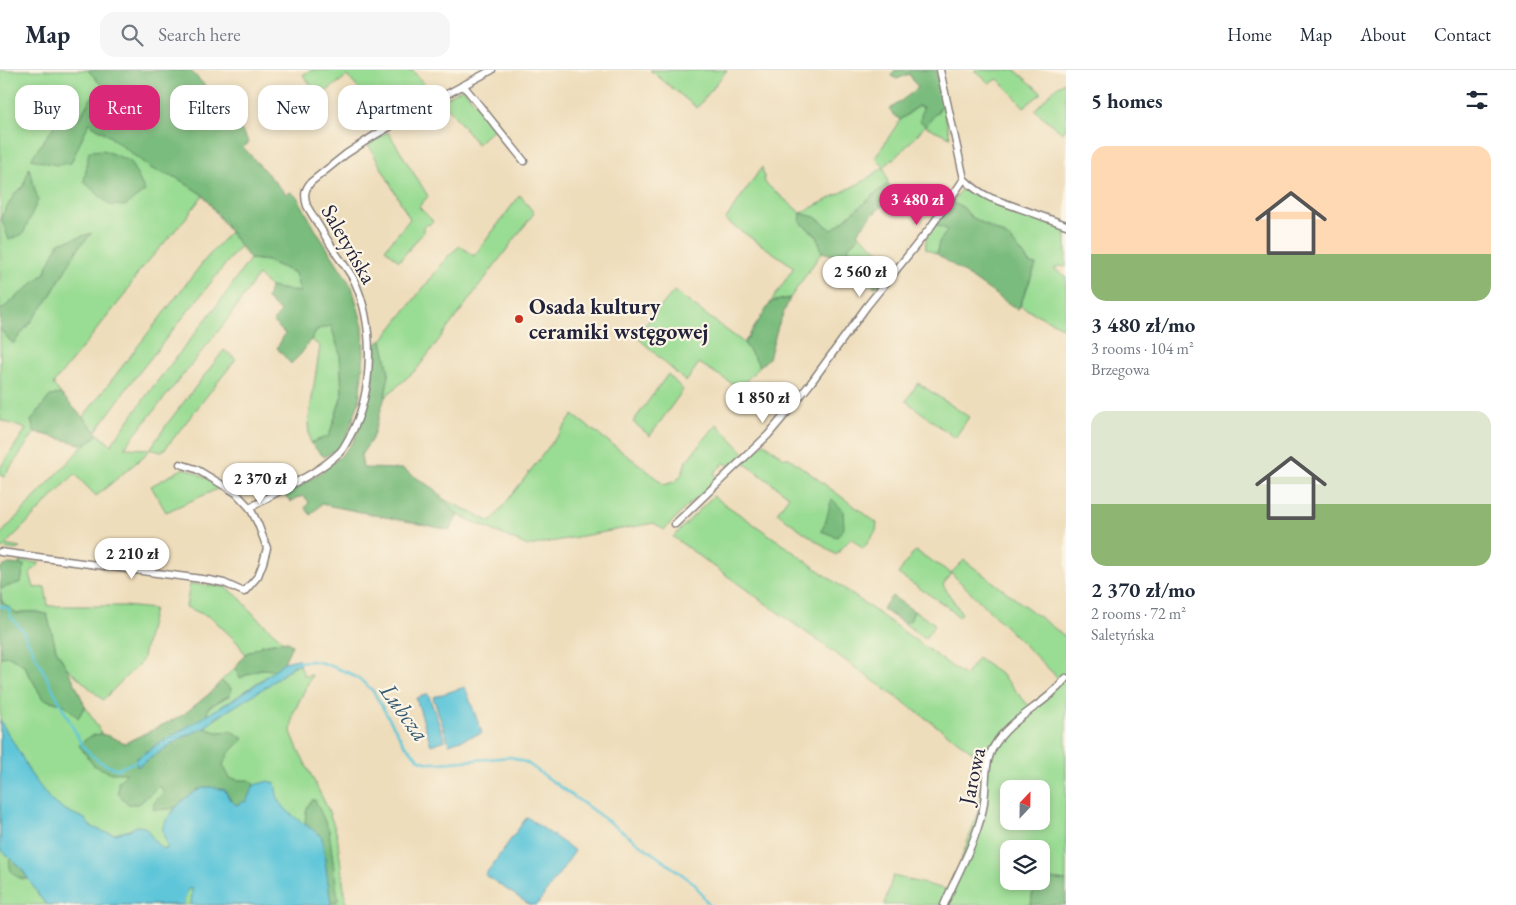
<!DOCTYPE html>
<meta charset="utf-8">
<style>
:root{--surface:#fff;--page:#f6f6f7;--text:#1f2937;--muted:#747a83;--line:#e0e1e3;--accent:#db2777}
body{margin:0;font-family:"EB Garamond",serif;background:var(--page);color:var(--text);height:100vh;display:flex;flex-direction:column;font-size:19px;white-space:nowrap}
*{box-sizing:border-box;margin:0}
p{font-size:16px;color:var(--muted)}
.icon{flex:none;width:28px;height:28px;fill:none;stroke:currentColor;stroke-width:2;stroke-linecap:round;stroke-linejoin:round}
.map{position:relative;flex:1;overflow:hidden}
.side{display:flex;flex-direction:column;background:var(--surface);width:450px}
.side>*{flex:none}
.guide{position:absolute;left:15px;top:15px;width:475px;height:45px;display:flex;gap:10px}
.needle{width:32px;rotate:22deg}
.controls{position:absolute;left:1000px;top:710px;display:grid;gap:10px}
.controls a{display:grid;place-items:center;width:50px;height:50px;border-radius:10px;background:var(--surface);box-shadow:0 2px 8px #0003;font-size:25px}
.price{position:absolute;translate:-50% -42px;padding:0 11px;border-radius:18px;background:#fff;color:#222;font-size:16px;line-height:32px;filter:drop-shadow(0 1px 2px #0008)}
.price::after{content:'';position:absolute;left:50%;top:30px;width:15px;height:11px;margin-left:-8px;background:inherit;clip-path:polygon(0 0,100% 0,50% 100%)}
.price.current{background:var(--accent);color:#fff}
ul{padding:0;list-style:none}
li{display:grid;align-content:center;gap:10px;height:265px;padding:0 25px}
li span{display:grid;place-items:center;height:155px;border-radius:15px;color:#555}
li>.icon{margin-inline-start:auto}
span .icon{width:90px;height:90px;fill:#fffc;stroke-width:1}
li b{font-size:21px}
h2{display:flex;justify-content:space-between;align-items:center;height:60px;padding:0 25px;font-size:21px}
.pill{padding:0 18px;border-radius:15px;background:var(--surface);box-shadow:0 2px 8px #0003;font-size:18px;line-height:45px}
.pill.current{background:var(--accent);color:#fff}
header{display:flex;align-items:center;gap:30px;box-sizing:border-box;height:70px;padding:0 25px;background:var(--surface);border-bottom:1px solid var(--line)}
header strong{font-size:24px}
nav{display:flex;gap:28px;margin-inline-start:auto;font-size:18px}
.search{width:350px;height:45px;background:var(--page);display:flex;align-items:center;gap:12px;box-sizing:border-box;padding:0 18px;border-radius:15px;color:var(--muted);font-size:19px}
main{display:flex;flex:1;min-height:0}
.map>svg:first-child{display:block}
</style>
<header>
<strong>Map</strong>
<div class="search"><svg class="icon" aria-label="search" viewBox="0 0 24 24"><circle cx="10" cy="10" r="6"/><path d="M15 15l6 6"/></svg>Search here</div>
<nav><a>Home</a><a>Map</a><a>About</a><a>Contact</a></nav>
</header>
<main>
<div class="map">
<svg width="1066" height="835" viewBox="0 0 1066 835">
<rect width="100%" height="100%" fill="#fcf5e5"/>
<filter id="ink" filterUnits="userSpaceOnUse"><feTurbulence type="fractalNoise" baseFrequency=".02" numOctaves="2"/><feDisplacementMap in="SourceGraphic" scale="10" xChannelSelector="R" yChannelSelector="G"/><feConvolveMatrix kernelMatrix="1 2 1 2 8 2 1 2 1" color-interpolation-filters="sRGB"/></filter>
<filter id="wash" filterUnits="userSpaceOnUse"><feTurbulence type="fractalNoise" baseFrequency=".0096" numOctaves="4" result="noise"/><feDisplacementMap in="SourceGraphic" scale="20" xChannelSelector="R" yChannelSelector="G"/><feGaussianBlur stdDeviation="1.12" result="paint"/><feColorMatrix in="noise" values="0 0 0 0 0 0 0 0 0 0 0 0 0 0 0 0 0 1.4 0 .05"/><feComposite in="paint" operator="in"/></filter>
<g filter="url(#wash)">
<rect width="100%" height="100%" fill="#edb"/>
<g fill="#99dc93" stroke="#5e7f67" fill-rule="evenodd">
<path d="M0,0H88L103,16L89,31L80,48L66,39L32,88L89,53L105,63L152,99L177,108L203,125L185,149L138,203L123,227L53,314L61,324L50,326L31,351L35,362L4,407L0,405V398L26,359L0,350V259L13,274L47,231L79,177L91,164L59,173L44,204L0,241ZM29,99L9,170L16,122L23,117Z"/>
<polygon points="310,0 412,0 435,26 390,53 347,6 320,26 303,5"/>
<polygon points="650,0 727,0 697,38"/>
<polygon points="974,0 1015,0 1042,23 1024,37 998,9 989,13"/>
<polygon points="1066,11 1066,58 1062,63 1035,40 1054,19"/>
<polygon points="463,18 495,58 477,74 442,30"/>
<polygon points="943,34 950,67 925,56 906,77 884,97 888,113 832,160 815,147 800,152 817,166 822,182 790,228 771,232 794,197 725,150 762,97 765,113 801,143 862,112 884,97 875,88 900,50 919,36 936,44"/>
<polygon points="388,62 428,126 419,137 433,151 429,155 426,154 423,158 423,163 399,191 385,179 410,149 368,74 372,70"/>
<polygon points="962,118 966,118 993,133 1066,159 1066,197 1059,196 1054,199 1066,206 1066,242 1064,249 1066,250 1066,259 1020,236 1036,195 1030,194 1022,183 1008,167 970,146 963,137 952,133"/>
<polygon points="520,125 534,143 417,299 385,327 389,303 382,270 450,184 460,176 474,186"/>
<path d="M936,155L948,160L939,172L937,184L926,179C924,168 929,162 936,155Z"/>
<polygon points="230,162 240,176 130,314 96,361 83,347 204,191"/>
<polygon points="860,165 895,195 881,212 855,192 848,178"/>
<polygon points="250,189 268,191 295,203 301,222 270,217 258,205 228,249 124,378 150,379 167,354 224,280 236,289 165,379 161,382 150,379 144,386 96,426 75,404 5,475 20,478 16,480 0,478 0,465 84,375 90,371 98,364 111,375 152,318 222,229"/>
<polygon points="674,221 744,273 760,296 743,314 733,314 699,293 686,312 636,266"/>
<polygon points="331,255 340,284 342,325 329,366 310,373 308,354 320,276 311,270 318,259"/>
<polygon points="668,304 683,320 650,366 633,352"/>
<polygon points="918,313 969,347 955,368 906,331"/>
<polygon points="573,345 644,398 664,415 676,411 682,404 686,391 717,354 745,384 730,396 724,393 714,403 719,410 689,434 664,460 654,453 528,476 458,445 441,428 491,452"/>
<polygon points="764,373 784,388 789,388 877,453 876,461 863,479 851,468 836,485 777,443 789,426 744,393"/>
<polygon points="184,398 193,401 222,417 166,442 151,416"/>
<path d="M713,426L781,473L965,606L978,588L1003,606L1029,636L1034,632L1041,630L1061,611L951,503L943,515L962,544L959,547L945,535L898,504L911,485L916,481L951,503L964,490L1066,567V811L1041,808V779H1009V811H1034L1031,835H946L966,790H961L980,737L984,690L673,467ZM1009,719H1041V751H1009Z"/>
<path d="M20,491L40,493L30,503L34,518L45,517L48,536H124L154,539L142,591L103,630L65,596L56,579L47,544C36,542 28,540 17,544L2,532L0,519L21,512L24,495H19Z"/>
<polygon points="190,514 225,517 239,527 256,547 283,571 263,575 245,584 237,572 212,548 186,537"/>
<polygon points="914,541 935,554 925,569 904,553 910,551"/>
<path d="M9,586L24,595L43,629L65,635L78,647L85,636L102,664L90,666L111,703L204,658C228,639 255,624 280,607C287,602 292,595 300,595L304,606L312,605L293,644L291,662L298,679L327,737L337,764L346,835H0V587Z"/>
<polygon points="235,598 240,608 260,599 275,600 234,629 206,646 209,637 230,625 231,618 221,611"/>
<polygon points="893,806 949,820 943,835 884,835"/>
</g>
<g fill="#7abc7d" stroke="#4e6f5c">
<polygon points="88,0 190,0 210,21 219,27 212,32 229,56 236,51 249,73 243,77 286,124 290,122 298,128 315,159 352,217 363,256 364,284 359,332 348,363 338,379 324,387 310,373 329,366 342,325 340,284 331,256 318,259 301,284 291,294 277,278 285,264 273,251 281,242 267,229 270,217 300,222 295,203 268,191 250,189 203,125 177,108 152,99 105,63 89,53 71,93 56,95 31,89 66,39 80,48 89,31 102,16"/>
<polygon points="895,0 936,0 943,34 926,56 920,51 923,37 918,36 900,50 889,40 918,18 909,4 897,9 891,6"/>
<polygon points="103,80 130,91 145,121 125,136 110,135 84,112 89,81"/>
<polygon points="29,98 38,130 23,164 9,170 1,147 16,122 23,117"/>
<polygon points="888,113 896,125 873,144 857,163 860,165 848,178 855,192 881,212 878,216 875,217 836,186 822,182 817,166 800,152 801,143 815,147 832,160"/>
<polygon points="952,133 963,137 970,146 1008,167 1022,183 1030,194 1036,195 1018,240 937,184 939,172 948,160 936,155 944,142"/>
<polygon points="92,163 79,177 47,231 13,274 0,259 0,241 44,204 59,173"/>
<polygon points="790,228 778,256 769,288 760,296 744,273 771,232"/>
<polygon points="382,270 389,303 385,327 372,369 361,385 363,398 403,399 434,419 458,445 450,460 321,434 311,445 305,438 309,432 304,426 296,428 291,432 283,424 316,406 340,387 354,370 366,342 372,276"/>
<polygon points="61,324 98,364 90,371 84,375 35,362 31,351 50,326"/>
<path d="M832,429L843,440L844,458L837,467L821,461C828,451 827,441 832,429Z"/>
<polygon points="9,494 24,495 21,512 0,519 0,498"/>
<path d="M0,522L2,532L17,544C28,540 36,542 47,544L56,579L73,609L85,636L78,648L65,635L43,629L24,595L9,586L0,587Z"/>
<polygon points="892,526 914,541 910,551 904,553 882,539"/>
<polygon points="286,571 292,575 284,592 275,600 260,599 240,608 235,598 245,584 263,575"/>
<path d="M221,611L231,618L230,625L209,637L206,646L155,676L136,689L137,696L181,668L204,658L217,662L231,661L244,669L229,683L223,695L230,708L239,710H250L254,715L246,732L236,735L229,728L225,720L198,719C180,734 178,742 153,739L154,733L163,723L162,718L158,717L139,734H128L118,723V712L127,703H111L93,695L79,675C98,658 103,664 125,673L183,645L209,624Z"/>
<path d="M312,730H315L329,760L338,829L337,832L330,833L322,767L305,754C306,744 305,737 312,730Z"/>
<path d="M10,788L21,798L28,809C16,810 7,801 10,788Z"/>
<polygon points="1041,808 1066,811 1066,835 1031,835 1034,811 1041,811"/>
</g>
<g fill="#5ec6d9" stroke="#40748a">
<polygon points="298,589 300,595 294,595 269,615 216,648 204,658 181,668 137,697 136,689 155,676 234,629 261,611 284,592"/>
<polygon points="465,617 482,663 449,674 433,627"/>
<polygon points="428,624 445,670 431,675 416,628"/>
<path d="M0,650L22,687L30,703L51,731L65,740L85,749L90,756L104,762L115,764L129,760L137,756L145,757C152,765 156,778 167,779C168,771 161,765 163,757C168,742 194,717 209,717C214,717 220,719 225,720L229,728L236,735L246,731L254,715L269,711L275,713C276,717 276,721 277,725C284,745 308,754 322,767L331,835H191L192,818L188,819L183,835H48L42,830L21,798L0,779Z"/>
<polygon points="527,747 575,781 537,835 530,835 485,805"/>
</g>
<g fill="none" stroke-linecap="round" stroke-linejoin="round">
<g stroke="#5ec6d9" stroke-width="2.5">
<path d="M0,535L2,537L8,538L11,547L22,560L82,675C93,688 102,695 118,699L139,690"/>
<polyline points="296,592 311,591 323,593 349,603 363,612 373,621 404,674 420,690 429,693 440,693 511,687 527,693 694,813 709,835"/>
</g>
</g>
</g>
<g filter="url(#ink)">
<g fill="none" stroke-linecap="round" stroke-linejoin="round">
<g stroke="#88807b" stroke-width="9">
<g id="minor">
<path d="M940,0L964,109C972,117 980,123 991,128L1066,155"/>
<polyline points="463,15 524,91"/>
<path d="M250,438C279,419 314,407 340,382C344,378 347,371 350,366C374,323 375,255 354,210C349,201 343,193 337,185C327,169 317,153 307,136C304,126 304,120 311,112L346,84L372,67L434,31L492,0"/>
<polyline points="675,454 768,365 789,340 810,314 867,236 930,158 964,109"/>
<polyline points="0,482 209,510 224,513 244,522 258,506 263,493 267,478 258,454 250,438 236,423 196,399 180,394"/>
<path d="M944,835C957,804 974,776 982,743C988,722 982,695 994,676C1011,647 1046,635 1066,608"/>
</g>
</g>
<use href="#minor" stroke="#fff" stroke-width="6"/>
</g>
</g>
<circle fill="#c8321e" stroke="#fcf5e5" stroke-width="2" cx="519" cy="249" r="5"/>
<g text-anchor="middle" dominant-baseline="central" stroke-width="4.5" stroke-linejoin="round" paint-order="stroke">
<g font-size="22" fill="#22223b" stroke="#fcf5e5">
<text transform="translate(349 174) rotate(60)">Saletyńska</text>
<text transform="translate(972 706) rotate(-78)">Jarowa</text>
</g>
<g font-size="22" font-weight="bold" fill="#22223b" stroke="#fcf5e5" text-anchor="start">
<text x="529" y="236">Osada kultury<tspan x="529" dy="25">ceramiki wstęgowej</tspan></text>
</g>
<g font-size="24" font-style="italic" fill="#375b72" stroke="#fcf5e5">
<text transform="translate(405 642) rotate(54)">Lubcza</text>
</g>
</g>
</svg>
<div class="controls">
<a><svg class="needle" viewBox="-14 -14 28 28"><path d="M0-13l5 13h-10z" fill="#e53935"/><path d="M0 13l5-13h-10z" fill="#747a83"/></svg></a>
<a><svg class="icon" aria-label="layers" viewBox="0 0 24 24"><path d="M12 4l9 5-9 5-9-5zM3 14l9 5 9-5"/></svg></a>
</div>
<b class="price current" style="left:917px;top:156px">3 480 zł</b>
<b class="price" style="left:860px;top:228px">2 560 zł</b>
<b class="price" style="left:763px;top:354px">1 850 zł</b>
<b class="price" style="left:260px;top:435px">2 370 zł</b>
<b class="price" style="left:132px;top:510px">2 210 zł</b>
<div class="guide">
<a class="pill">Buy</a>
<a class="pill current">Rent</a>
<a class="pill">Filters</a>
<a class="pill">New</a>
<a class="pill">Apartment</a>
</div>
</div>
<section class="side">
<h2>5 homes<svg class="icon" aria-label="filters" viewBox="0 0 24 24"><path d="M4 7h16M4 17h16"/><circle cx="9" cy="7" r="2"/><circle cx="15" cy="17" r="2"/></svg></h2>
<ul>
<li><span style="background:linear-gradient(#ffd9b3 70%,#8fb573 0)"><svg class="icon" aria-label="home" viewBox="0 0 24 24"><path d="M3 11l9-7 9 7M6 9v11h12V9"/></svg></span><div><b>3 480 zł/mo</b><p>3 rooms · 104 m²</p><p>Brzegowa</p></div></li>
<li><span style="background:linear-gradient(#dfe7d0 60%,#8fb573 0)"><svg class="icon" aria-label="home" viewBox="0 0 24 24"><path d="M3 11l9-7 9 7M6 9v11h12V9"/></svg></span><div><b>2 370 zł/mo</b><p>2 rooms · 72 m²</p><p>Saletyńska</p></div></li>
</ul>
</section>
</main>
